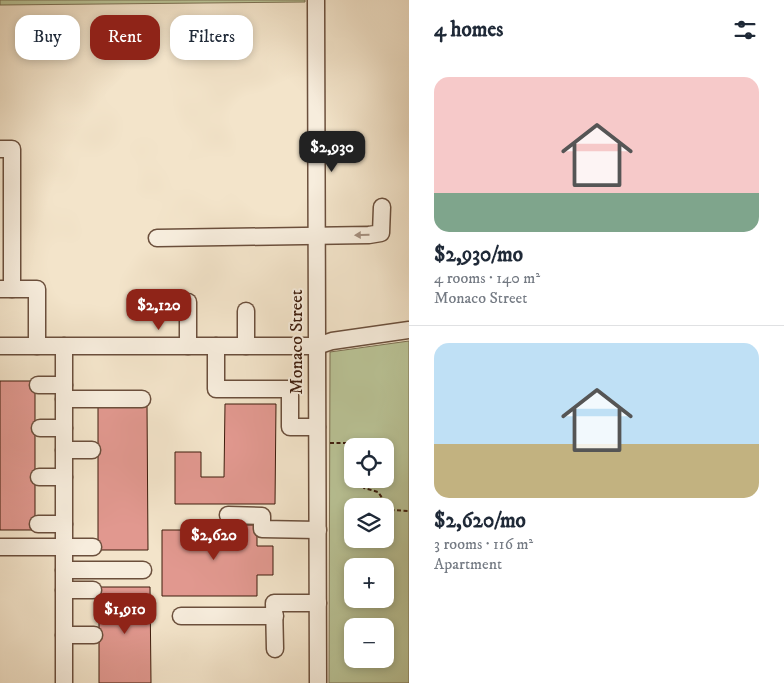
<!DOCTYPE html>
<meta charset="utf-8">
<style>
:root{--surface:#fff;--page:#f2f2f3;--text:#1f2937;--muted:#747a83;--line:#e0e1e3;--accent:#8f2418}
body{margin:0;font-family:"IM FELL DW Pica",serif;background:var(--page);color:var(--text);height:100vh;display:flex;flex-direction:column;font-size:19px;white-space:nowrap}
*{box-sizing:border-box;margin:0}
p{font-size:16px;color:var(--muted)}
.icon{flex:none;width:28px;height:28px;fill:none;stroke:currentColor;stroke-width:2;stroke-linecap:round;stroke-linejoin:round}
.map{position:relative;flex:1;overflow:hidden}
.panel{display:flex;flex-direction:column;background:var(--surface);width:375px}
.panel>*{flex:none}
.top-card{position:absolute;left:15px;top:15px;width:319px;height:45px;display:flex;gap:10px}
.tools{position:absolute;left:344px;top:438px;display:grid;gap:10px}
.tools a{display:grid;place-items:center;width:50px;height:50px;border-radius:10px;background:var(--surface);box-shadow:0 2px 8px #0003;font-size:25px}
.price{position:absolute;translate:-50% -42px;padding:0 11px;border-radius:10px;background:var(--accent);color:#fff;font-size:16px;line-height:32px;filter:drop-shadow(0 1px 2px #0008)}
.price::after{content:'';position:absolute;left:50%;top:30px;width:15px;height:11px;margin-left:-8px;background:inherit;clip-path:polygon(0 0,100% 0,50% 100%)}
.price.active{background:#222;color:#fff}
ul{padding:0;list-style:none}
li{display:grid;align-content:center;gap:10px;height:265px;padding:0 25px}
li+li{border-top:1px solid var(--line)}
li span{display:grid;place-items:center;height:155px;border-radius:15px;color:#555}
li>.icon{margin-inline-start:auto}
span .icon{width:90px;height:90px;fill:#fffc;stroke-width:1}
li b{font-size:21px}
h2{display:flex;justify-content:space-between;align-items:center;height:60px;padding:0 25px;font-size:21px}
.chip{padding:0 18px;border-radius:15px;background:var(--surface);box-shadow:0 2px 8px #0003;font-size:18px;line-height:45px}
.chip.active{background:var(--accent);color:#fff}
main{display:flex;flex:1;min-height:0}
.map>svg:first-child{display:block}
</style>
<main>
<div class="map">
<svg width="409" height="683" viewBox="0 0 409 683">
<rect width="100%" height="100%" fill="#f3e4ca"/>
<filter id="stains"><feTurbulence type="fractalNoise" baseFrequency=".004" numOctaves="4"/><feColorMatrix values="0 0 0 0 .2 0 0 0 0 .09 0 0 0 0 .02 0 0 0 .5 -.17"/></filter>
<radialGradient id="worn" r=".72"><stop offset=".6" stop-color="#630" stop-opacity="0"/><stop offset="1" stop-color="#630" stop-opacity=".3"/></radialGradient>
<g fill="#bac497" stroke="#7c7052" fill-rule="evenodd">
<polygon points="0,0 305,0 305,2 0,5"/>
<path d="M409,341V683H329L330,352ZM385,446V479H352V446ZM385,506V539H352V506ZM352,566H385V599H352ZM352,626H385V659H352Z"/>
</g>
<g fill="#e1988f" stroke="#3e1d0d">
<rect x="0" y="381" width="35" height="149"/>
<polygon points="98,404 147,404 148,550 98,550"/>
<polygon points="225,404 276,404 275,504 175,504 175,452 201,452 201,477 224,477"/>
<polygon points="187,525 257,525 257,546 273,546 273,575 257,575 257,596 162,596 162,530 187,530"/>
<polygon points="99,587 150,587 151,683 99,683"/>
</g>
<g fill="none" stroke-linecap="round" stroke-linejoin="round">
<g stroke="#6b4f3c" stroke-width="19">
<g id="minor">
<polyline points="316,0 318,683"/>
<polyline points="0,149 12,149 12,289"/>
<polyline points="157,238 369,235 381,233 382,207"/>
<polyline points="0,289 37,289 37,346"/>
<polyline points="188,302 188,346"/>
<polyline points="0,346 317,346 332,341 409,330"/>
<polyline points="216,346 216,389 290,389 290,427 317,427"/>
<polyline points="246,346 246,311"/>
<polyline points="38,385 64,385"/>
<polyline points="64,399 142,399"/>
<polyline points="40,428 64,428"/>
<polyline points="64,450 92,450"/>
<polyline points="39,477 64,477"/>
<polyline points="228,515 262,516 262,529 318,530"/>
<polyline points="38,524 64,524"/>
<polyline points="0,547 93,547"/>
<polyline points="64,570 143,570"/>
<polyline points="64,590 93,590"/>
<polyline points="181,616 275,616"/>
<polyline points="64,635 94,635"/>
<polyline points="275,649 274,603 318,603"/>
<polyline points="64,683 64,346"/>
</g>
</g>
<g stroke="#3e1d0d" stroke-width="2" stroke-dasharray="4 2.5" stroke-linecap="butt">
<polyline points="330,443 346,443 352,446"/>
<polyline points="362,479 364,488 378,492 391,510 409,511"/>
</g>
<use href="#minor" stroke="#f7eddd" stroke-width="16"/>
</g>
<defs><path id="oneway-solid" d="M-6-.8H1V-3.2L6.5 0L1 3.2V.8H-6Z" transform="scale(1.25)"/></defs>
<use fill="#a48f7f" href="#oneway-solid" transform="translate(362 235) rotate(179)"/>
<g text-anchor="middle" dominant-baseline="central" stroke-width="4" stroke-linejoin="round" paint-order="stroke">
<g font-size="18" fill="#3e1d0d" stroke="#f7eddd">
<text transform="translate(297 342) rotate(-90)">Monaco Street</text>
</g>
</g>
<rect width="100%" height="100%" filter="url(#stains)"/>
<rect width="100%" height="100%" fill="url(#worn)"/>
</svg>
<div class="tools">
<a><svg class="icon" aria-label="locate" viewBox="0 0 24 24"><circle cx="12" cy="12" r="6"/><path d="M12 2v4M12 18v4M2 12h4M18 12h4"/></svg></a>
<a><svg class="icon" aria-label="layers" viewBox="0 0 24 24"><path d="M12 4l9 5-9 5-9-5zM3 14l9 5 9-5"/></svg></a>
<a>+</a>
<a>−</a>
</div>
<b class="price active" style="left:332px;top:173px">$2,930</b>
<b class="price" style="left:159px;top:331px">$2,120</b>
<b class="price" style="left:214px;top:561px">$2,620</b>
<b class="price" style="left:125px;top:635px">$1,910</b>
<div class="top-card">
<a class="chip">Buy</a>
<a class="chip active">Rent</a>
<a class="chip">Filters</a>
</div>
</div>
<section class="panel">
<h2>4 homes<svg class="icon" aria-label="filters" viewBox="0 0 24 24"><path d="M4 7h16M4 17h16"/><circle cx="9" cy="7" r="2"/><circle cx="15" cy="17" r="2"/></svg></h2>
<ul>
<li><span style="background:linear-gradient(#f6c9c9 75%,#7fa58c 0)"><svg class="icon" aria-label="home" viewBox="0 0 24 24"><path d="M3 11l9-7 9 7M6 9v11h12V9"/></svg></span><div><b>$2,930/mo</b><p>4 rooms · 140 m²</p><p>Monaco Street</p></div></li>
<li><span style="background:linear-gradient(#bfe0f5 65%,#c2b280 0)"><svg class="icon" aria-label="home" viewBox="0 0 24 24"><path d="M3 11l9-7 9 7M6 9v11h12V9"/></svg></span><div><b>$2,620/mo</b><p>3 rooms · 116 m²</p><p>Apartment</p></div></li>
</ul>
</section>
</main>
